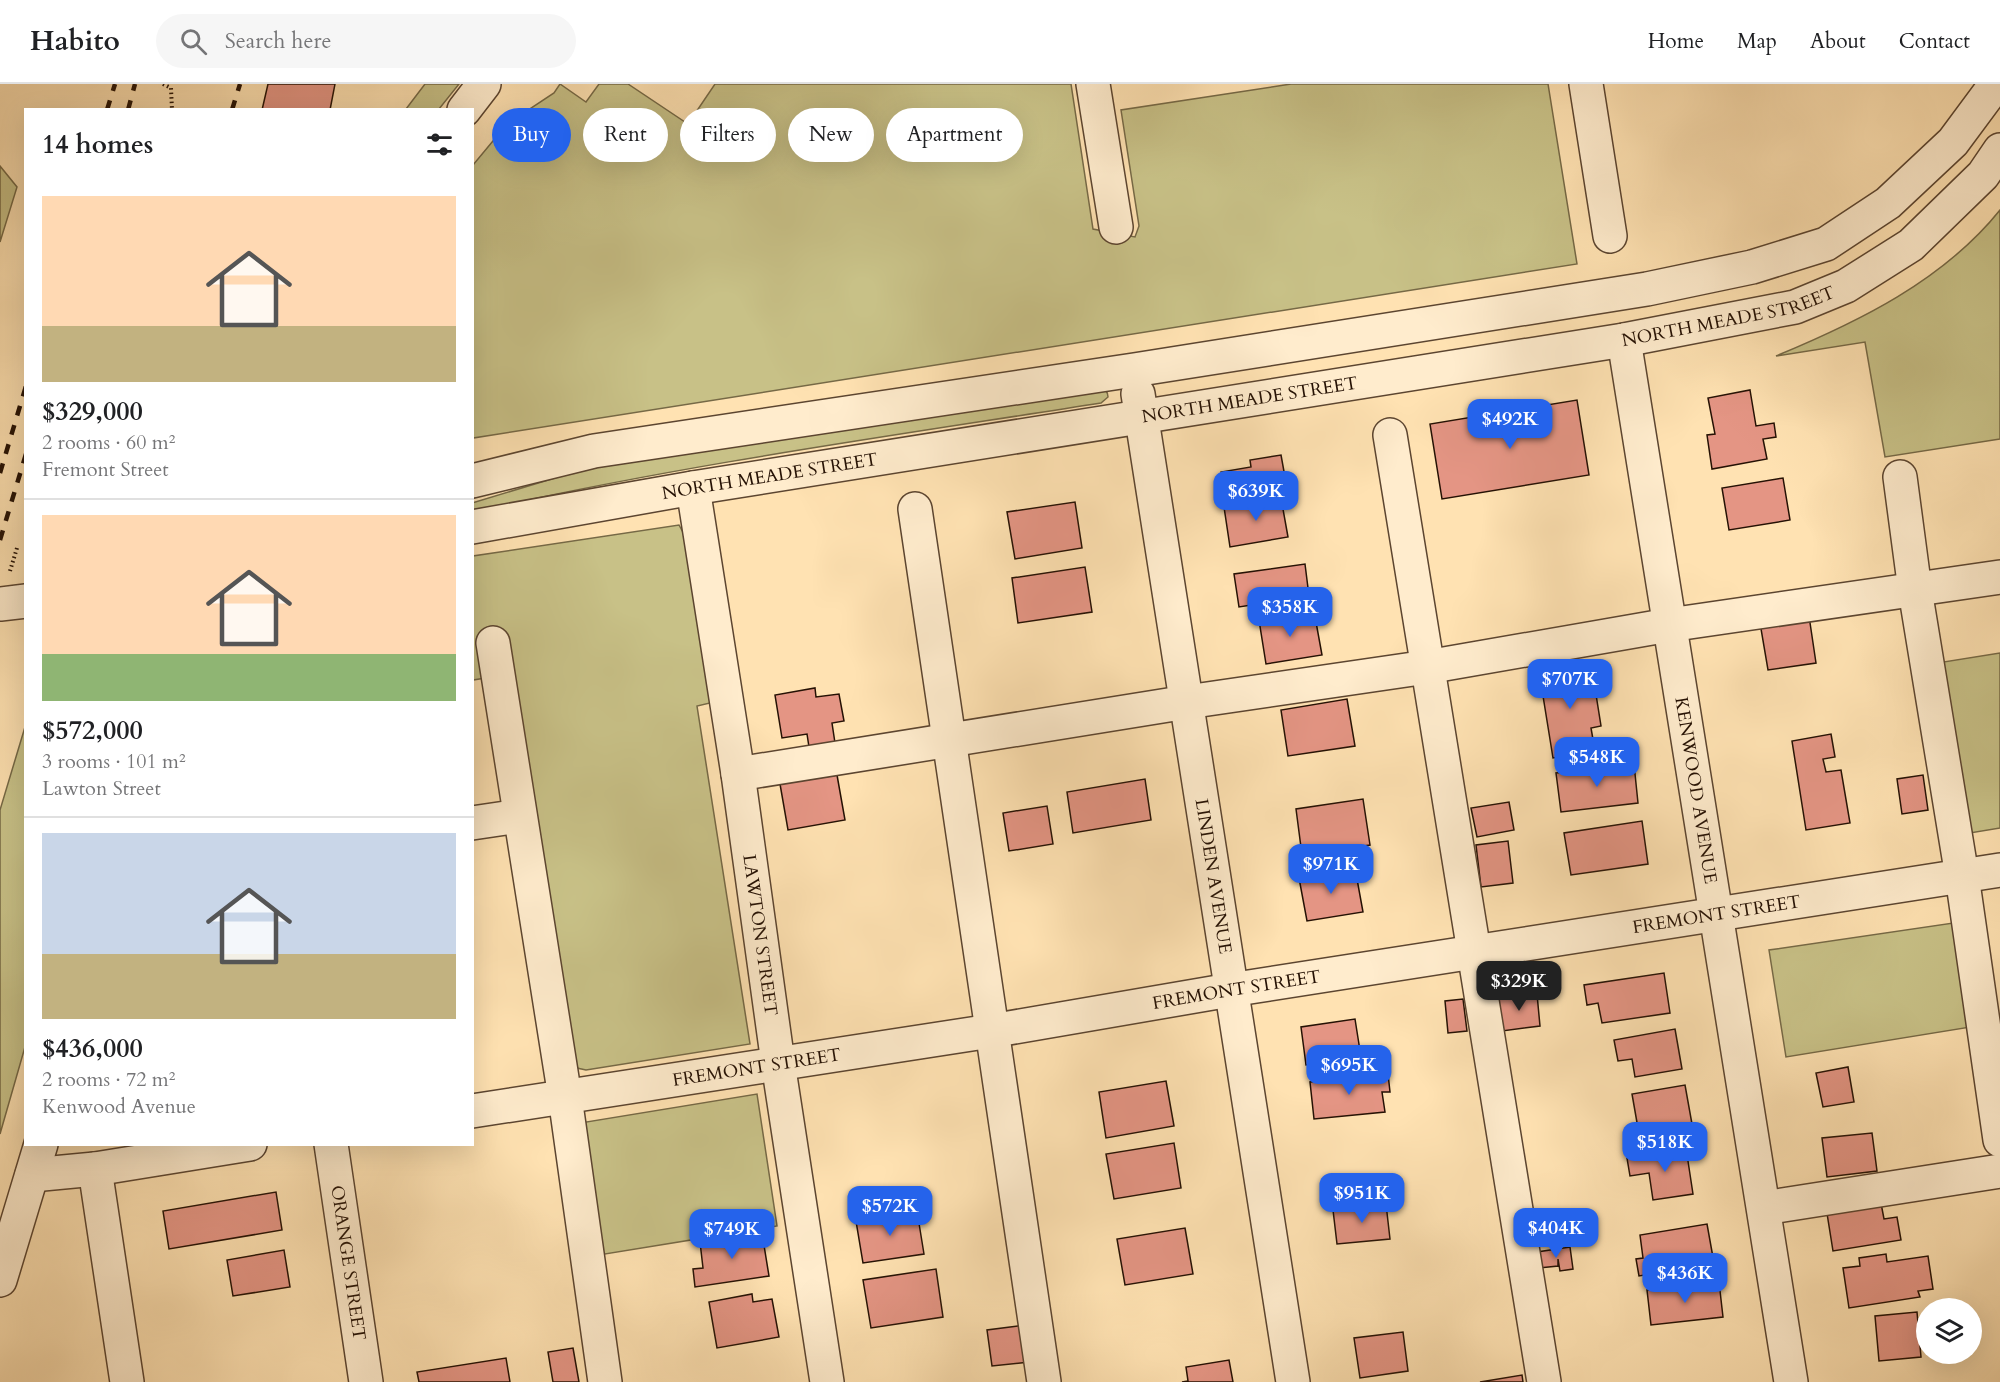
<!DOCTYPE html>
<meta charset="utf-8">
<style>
:root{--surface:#fff;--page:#f6f6f6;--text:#202124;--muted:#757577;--line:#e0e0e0;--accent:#2563eb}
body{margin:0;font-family:Cardo,serif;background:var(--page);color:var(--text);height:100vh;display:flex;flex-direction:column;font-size:22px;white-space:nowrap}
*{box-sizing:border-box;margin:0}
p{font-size:20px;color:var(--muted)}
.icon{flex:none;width:33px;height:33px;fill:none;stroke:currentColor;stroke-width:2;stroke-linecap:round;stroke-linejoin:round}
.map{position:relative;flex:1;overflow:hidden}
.panel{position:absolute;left:24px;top:24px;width:450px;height:1038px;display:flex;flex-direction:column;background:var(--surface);border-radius:0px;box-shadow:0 6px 24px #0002}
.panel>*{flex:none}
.top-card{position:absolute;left:492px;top:24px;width:570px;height:54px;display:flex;gap:12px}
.tools{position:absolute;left:1916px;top:1214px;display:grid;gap:12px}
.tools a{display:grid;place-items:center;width:66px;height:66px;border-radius:50%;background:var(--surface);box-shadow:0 6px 24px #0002;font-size:30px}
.price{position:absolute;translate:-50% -51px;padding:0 14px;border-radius:12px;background:var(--accent);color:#fff;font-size:20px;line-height:39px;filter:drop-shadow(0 2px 3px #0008)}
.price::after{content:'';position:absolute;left:50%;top:36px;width:18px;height:14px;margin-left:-9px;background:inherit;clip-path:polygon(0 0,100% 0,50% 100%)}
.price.current{background:#222;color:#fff}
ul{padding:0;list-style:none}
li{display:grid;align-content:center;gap:12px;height:318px;padding:0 18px}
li+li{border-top:2px solid var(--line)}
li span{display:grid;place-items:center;height:186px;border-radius:0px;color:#555}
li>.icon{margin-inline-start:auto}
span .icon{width:108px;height:108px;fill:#fffc;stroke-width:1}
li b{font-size:26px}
h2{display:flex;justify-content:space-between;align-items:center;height:72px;padding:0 18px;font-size:26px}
.pill{padding:0 21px;border-radius:27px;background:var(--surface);box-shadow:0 6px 24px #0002;font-size:21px;line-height:54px}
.pill.current{background:var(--accent);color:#fff}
header{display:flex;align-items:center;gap:36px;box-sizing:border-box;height:84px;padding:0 30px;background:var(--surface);border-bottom:2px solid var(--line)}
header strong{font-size:28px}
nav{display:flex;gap:33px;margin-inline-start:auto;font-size:21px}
.search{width:420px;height:54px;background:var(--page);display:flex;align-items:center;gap:15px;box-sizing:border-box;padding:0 21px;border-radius:33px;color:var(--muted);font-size:22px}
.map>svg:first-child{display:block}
</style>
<header>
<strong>Habito</strong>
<div class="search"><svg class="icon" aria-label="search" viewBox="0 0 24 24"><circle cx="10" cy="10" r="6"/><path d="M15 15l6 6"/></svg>Search here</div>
<nav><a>Home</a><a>Map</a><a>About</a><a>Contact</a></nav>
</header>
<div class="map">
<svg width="2000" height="1298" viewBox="0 0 2000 1298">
<rect width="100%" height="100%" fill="#ffe2b2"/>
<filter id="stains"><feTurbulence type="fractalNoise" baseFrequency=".00333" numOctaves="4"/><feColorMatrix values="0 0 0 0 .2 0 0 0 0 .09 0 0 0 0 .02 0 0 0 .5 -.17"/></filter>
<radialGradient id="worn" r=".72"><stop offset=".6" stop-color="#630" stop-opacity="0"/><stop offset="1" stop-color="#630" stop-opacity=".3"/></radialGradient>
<g fill="#c8c187" stroke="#766946" stroke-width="1.5">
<polygon points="425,0 459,0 439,25 406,25"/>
<polygon points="560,0 586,18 599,0 628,0 688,40 715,0 1071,0 1093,145 1135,153 1139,142 1121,26 1291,0 1548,0 1577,180 473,354 473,81 507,40 554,9"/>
<polygon points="0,82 17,103 0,158"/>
<path d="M2000,126V355L1885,373L1865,258L1776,272C1858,238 1943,197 2000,126Z"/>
<path d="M1100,304C1105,305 1108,307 1108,313L1101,319C891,352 680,381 473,428L472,419L568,390L599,383Z"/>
<polygon points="679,441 685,452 710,619 697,622 750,960 586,986 577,984 491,593 473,596 473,472"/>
<polygon points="2000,569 2000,744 1964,750 1937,579"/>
<polygon points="25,643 25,963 0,1050 0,726"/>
<polygon points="1960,838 1977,942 1786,973 1769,866"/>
<polygon points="757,1010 777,1142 599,1171 580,1039"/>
</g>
<g fill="#e49584" stroke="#251104" stroke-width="1.5">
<polygon points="268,0 335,0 330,26 262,26"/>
<polygon points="1750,306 1756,342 1774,339 1776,353 1763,355 1767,375 1712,385 1707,351 1715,350 1708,314"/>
<polygon points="1577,316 1589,391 1442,415 1430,340"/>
<polygon points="1281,371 1287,404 1225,413 1221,388 1251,383 1250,376"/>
<polygon points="1783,394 1790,436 1729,446 1722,404"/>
<polygon points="1281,414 1288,453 1230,463 1224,423"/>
<polygon points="1075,418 1082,464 1015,475 1007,428"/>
<polygon points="1305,480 1309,512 1239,523 1234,490"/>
<polygon points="1085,483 1092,528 1018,539 1012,494"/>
<polygon points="1314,527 1322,571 1266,580 1259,536"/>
<polygon points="1809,532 1816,579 1768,586 1760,539"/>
<polygon points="1581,580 1585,600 1594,598 1601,642 1591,644 1595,667 1553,674 1539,587"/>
<polygon points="815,604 816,613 839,610 844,637 832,639 835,659 809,663 807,650 782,654 775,611"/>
<polygon points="1347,615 1355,662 1288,672 1281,626"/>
<polygon points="1831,650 1835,673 1823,675 1826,688 1841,686 1850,739 1806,746 1792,657"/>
<polygon points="1634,680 1638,719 1561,728 1556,689"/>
<polygon points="837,691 845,736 788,746 780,700"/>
<polygon points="1923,691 1928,726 1902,730 1897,695"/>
<polygon points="1145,695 1151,736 1073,749 1067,708"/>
<polygon points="1363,715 1370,761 1302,771 1296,725"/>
<polygon points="1509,718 1514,746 1477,753 1471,724"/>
<polygon points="1047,722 1053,760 1009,767 1003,729"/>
<polygon points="1642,737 1648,780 1571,791 1564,749"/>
<polygon points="1508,757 1513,799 1481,803 1476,761"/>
<polygon points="1355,784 1363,828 1307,837 1299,794"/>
<polygon points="1664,889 1670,929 1602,939 1598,919 1587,921 1584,901"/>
<polygon points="1537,910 1540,942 1502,947 1498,915"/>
<polygon points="1463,915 1467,947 1448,949 1445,917"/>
<polygon points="1355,935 1361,973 1306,981 1301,943"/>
<polygon points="1675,945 1682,985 1635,993 1632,975 1618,977 1614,956"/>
<polygon points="1848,983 1854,1018 1823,1023 1816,989"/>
<polygon points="1388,990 1390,1008 1382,1008 1385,1028 1314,1035 1310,998"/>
<polygon points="1166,997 1174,1042 1106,1054 1099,1008"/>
<polygon points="1685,1001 1692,1040 1639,1050 1632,1010"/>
<polygon points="1872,1049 1877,1087 1827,1093 1822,1054"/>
<polygon points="1174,1059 1181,1104 1114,1115 1106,1070"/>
<polygon points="1686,1064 1693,1110 1653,1116 1649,1089 1630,1092 1627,1074"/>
<polygon points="276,1108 282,1146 169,1165 163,1127"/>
<polygon points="1880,1114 1884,1135 1897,1133 1901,1156 1833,1167 1826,1123"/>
<polygon points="1386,1120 1390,1155 1337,1160 1333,1126"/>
<polygon points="917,1127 924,1170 863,1179 856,1137"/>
<polygon points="1707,1140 1714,1179 1639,1192 1636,1175 1643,1174 1640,1151"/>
<polygon points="1185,1144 1193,1190 1125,1201 1117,1155"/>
<polygon points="762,1149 769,1192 695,1203 693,1185 703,1184 700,1158"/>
<polygon points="1570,1163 1573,1185 1560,1187 1558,1175 1558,1182 1539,1184 1537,1168"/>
<polygon points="284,1166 290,1203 233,1212 227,1176"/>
<polygon points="1886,1170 1887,1178 1928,1172 1933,1205 1918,1207 1920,1213 1849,1224 1843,1184 1860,1182 1859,1174"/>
<polygon points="936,1185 943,1233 871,1244 863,1196"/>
<polygon points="1719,1198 1723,1233 1651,1241 1647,1206"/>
<polygon points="752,1210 753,1218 772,1215 779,1253 717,1264 709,1218"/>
<polygon points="1917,1228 1921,1273 1879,1277 1875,1232"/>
<polygon points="1025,1241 1029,1278 992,1282 987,1246"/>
<polygon points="1403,1248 1408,1287 1360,1294 1354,1254"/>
<polygon points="573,1264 579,1298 553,1298 548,1268"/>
<polygon points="506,1274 510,1298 419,1298 417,1288"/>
<polygon points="1229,1276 1233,1298 1182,1298 1188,1297 1186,1283"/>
<polygon points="1522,1291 1523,1298 1480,1298"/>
</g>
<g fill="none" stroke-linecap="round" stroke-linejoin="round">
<g stroke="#5c4530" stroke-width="36">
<g id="minor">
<polyline points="1093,0 1116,143"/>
<polyline points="1586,0 1610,152"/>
<polyline points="464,26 484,0"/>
<path id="s1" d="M1624,256L1791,1298"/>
<path id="s2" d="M1138,310L1293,1298"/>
<polyline points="1390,351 1544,1298"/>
<polyline points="1900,393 1915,506 1962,792 2000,1056"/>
<polyline points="472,397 594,367 1134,286 1647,205 1752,183 1826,160 1888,119 1953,58 1996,0"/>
<path id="s3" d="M693,404L738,690L778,979L827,1298"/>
<polyline points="915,425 1044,1298"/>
<path id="s4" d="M472,443L693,404L1624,256L1795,223L1846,202L1911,161L1983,91L2000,66"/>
<polyline points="0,520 26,517"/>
<polyline points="493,559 565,1013 605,1298"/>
<polyline points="738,690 1187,618 1427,583 1669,541 2000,493"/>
<polyline points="472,739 519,732"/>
<path id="s5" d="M472,1027L991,947L1230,906L2000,786"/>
<path id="s6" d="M331,1060L366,1298"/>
<polyline points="95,1085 127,1298"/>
<polyline points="32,1091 95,1085 250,1060"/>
<polyline points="1764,1124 2000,1087"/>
<polyline points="0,1196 41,1060"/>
</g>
</g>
<g stroke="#251104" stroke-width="4" stroke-dasharray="1.5 3" stroke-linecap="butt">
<polyline points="163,0 171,4 172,26"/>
<polyline points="10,487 17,464"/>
</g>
<use href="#minor" stroke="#ffeccd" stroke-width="33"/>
<g stroke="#251104" stroke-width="4.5" stroke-dasharray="10 10" stroke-linecap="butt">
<polyline points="107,26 115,0"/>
<polyline points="128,26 135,0"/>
<polyline points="232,26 240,0"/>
<polyline points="0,389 26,302"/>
<polyline points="0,456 26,370"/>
</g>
</g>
<g text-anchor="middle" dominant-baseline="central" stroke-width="5" stroke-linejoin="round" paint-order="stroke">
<g font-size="18" fill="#251104" stroke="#ffeccd">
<text stroke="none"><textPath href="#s4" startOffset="1274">NORTH MEADE STREET</textPath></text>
<text stroke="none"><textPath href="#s4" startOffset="788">NORTH MEADE STREET</textPath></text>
<text stroke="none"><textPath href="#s4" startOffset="302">NORTH MEADE STREET</textPath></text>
<text stroke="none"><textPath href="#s1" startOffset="456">KENWOOD AVENUE</textPath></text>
<text stroke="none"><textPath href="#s2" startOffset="488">LINDEN AVENUE</textPath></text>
<text stroke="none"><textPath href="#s5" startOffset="1260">FREMONT STREET</textPath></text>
<text stroke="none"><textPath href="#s3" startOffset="452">LAWTON STREET</textPath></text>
<text stroke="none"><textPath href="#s5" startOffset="774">FREMONT STREET</textPath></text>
<text stroke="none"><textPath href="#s5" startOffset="288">FREMONT STREET</textPath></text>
<text stroke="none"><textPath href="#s6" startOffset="120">ORANGE STREET</textPath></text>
</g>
</g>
<rect width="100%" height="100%" filter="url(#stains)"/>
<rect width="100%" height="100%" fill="url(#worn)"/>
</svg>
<div class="tools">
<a><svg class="icon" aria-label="layers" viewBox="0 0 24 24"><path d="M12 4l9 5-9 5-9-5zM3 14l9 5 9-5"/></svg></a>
</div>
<b class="price" style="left:1510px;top:366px">$492K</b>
<b class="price" style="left:1256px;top:438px">$639K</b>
<b class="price" style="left:1290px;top:554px">$358K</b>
<b class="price" style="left:1570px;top:626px">$707K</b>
<b class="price" style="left:1597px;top:704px">$548K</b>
<b class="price" style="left:1331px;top:811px">$971K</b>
<b class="price current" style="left:1519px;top:928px">$329K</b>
<b class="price" style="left:1349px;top:1012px">$695K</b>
<b class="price" style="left:1665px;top:1089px">$518K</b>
<b class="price" style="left:1362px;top:1140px">$951K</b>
<b class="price" style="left:890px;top:1153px">$572K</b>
<b class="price" style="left:1556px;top:1175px">$404K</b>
<b class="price" style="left:732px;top:1176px">$749K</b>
<b class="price" style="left:1685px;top:1220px">$436K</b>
<div class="top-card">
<a class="pill current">Buy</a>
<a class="pill">Rent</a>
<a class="pill">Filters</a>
<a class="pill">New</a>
<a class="pill">Apartment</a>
</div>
<section class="panel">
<h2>14 homes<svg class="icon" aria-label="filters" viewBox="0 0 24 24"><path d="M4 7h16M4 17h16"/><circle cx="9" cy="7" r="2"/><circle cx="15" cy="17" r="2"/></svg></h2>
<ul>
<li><span style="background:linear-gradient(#ffd9b3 70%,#c2b280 0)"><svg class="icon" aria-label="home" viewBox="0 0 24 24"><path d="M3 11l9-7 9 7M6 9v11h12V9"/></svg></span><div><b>$329,000</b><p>2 rooms · 60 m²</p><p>Fremont Street</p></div></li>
<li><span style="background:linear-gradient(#ffd9b3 75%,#8fb573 0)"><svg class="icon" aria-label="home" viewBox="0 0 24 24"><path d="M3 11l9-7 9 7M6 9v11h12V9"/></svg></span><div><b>$572,000</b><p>3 rooms · 101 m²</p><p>Lawton Street</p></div></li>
<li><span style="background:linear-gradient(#c9d6e8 65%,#c2b280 0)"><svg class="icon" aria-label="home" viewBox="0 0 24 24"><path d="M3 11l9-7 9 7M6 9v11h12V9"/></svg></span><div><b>$436,000</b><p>2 rooms · 72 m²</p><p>Kenwood Avenue</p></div></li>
</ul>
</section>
</div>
